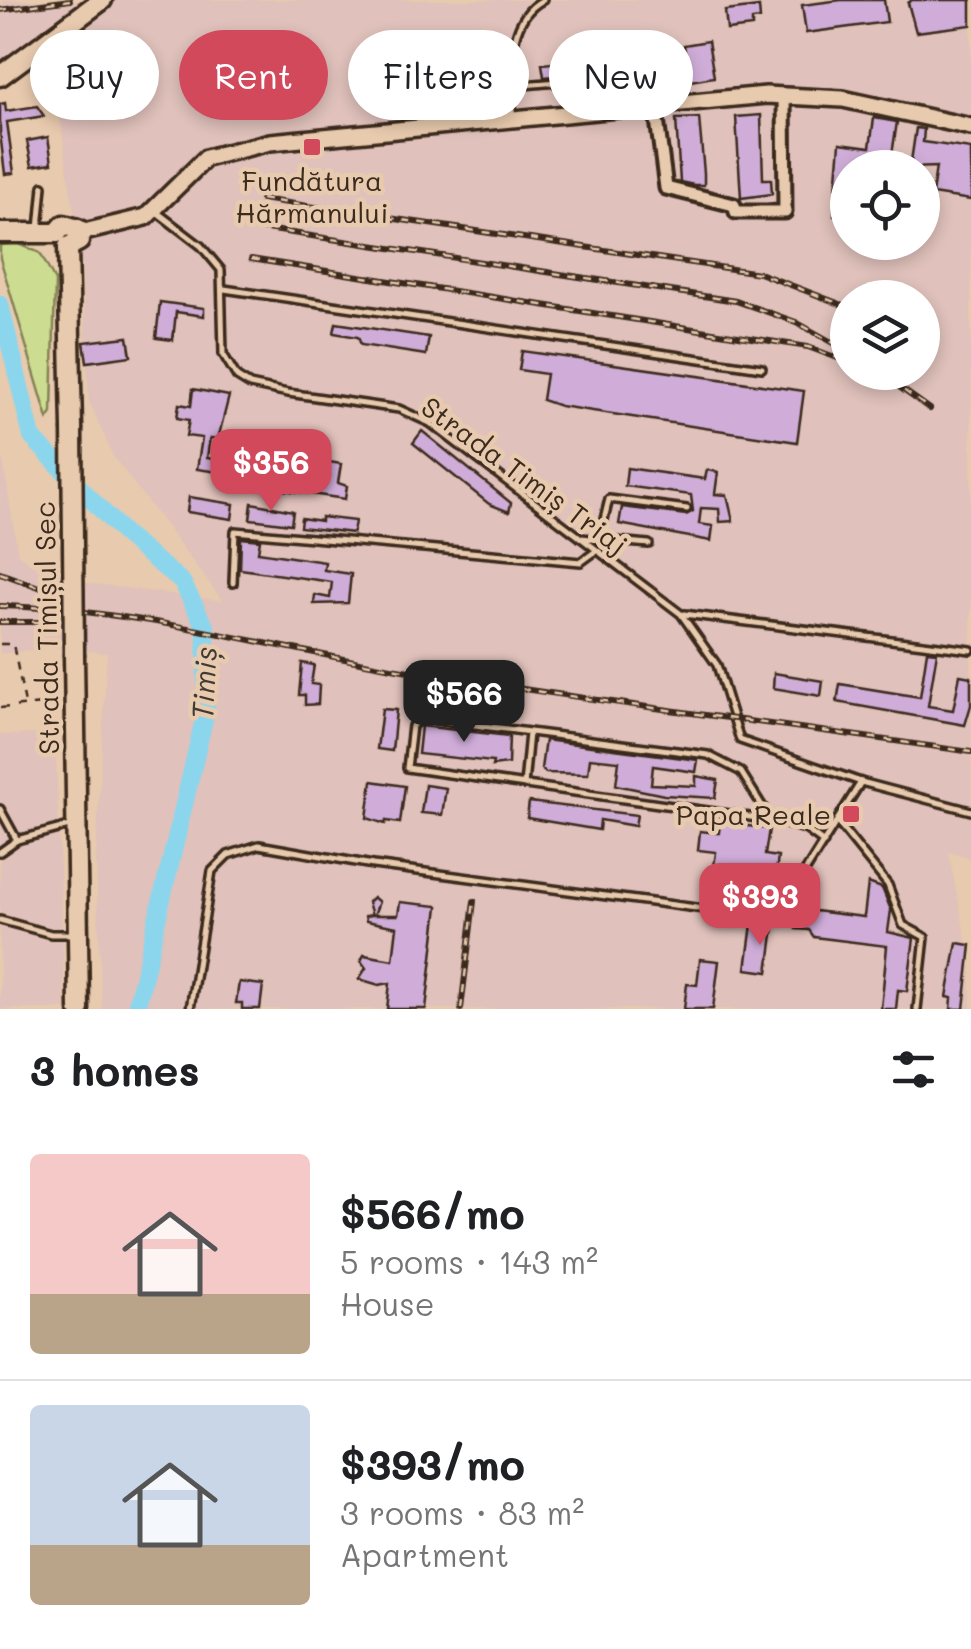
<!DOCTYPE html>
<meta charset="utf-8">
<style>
:root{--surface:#fff;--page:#f6f6f6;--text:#202124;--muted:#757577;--line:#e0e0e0;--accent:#d1495b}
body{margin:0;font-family:Mali,sans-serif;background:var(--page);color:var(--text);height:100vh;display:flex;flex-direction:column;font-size:38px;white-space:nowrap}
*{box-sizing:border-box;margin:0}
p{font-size:32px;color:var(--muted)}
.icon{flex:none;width:55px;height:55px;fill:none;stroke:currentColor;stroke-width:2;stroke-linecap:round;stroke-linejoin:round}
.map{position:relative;height:1009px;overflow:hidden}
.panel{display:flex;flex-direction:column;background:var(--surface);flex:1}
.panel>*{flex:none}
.hud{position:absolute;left:30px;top:30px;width:912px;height:90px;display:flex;gap:20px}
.tools{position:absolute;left:830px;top:150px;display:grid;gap:20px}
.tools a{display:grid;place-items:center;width:110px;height:110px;border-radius:50%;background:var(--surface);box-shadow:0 5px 15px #0003;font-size:50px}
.price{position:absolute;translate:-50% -85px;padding:0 22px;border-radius:20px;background:var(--accent);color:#fff;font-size:32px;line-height:65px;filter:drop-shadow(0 2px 5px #0008)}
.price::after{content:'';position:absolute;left:50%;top:60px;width:30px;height:22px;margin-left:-15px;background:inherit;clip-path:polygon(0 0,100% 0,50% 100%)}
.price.active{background:#222;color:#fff}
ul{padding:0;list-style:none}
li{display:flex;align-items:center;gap:30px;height:250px;padding:0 30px}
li+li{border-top:2px solid var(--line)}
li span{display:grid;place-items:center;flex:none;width:280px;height:200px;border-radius:10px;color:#555}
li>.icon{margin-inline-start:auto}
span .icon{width:120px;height:120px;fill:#fffc;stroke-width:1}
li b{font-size:42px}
h2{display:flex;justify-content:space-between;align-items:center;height:120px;padding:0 30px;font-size:42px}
.pill{padding:0 35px;border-radius:45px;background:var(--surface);box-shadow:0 5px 15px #0003;font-size:35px;line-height:90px}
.pill.active{background:var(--accent);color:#fff}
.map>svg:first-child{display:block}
</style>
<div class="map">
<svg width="971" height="1009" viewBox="0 0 971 1009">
<rect width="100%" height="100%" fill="#e8caae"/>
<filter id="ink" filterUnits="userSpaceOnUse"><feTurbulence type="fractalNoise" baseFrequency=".01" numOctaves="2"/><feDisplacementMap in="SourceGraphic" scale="20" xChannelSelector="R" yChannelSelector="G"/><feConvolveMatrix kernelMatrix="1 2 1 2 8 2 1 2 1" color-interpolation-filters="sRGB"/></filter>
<g filter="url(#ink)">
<g fill="#e0c1bb" fill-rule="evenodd">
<path d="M3,0H971V858L948,852L971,962V1009H102L96,859L107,653L53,647L0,654V442L18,555L56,579L223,601L113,456L89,401L82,265L54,78L0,66ZM848,168H922V242H848ZM848,298H922V372H848Z"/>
<polygon points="55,734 65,1009 0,1009 0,735"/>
</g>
<polygon fill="#ccdc90" stroke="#848357" stroke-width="2.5" points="17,243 40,253 55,281 52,413 48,419 0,258 0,245"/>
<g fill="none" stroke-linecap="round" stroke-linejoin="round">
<polyline stroke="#8cd6ed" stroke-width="18" points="0,304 32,437 128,538 182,582 206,628 206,711 136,1009"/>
</g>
<g fill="#cfadd8" stroke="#3b2a1e" stroke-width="2.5">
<polygon points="841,0 884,0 887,22 806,33 802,5"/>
<polygon points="912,0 971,0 971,25 916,32 908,3"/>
<polygon points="759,7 760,19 752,20 752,27 727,30 725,11"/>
<polygon points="462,37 508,39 506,60 461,55"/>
<polygon points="708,41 714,77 690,81 684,45"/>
<polygon points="648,53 650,68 544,77 542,64"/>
<polygon points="499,81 501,100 446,105 444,86"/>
<polygon points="5,103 6,111 37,106 44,116 7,122 14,173 5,174 0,133 0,104"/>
<polygon points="761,115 763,179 771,179 772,194 741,198 736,117"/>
<polygon points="699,118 704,173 704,185 694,185 680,182 676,119"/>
<polygon points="874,118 897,122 890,168 848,168 848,217 834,215 840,143 870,147"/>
<polygon points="916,128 924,129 923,142 971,149 971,200 932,194 936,167 910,168"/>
<polygon points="48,137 52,163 32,166 27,141"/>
<polygon points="160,302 204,308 204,316 176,312 173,340 156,338"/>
<polygon points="336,323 429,337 426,355 361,345 358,337 334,333"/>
<polygon points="128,337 131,356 87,362 84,342"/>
<polygon points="522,351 804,391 797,442 560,406 542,400 546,374 519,370"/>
<polygon points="193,389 229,396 218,439 210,438 207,458 261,467 260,478 197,469 202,438 186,436 189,420 177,418 179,404 191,406"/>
<polygon points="422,431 511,503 509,512 489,504 413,443"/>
<polygon points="272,447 329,455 329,462 341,464 338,483 347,486 345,499 284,490 288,468 269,466"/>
<polygon points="627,468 705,479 707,470 718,472 715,494 727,495 733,521 720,522 719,509 701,508 699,524 713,526 711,541 619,524 622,507 686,515 693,511 691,495 625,486"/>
<polygon points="189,497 234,504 232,519 187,512"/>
<polygon points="252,503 293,511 291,524 250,519"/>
<polygon points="321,517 355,521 353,533 300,527 301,518 321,521"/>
<polygon points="241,538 260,540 258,552 325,562 324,570 351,574 348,603 314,604 315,595 330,598 332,582 240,569"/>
<polygon points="927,651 937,652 928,706 953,710 960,675 971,677 971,705 965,725 837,702 840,684 920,697"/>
<polygon points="302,663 314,665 311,684 319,685 318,704 305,705 305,695 299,695"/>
<polygon points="774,673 823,681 821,696 773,688"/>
<polygon points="382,709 396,710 392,751 377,749"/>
<polygon points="421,726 509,736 508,764 492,766 493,762 418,754"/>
<polygon points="545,740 698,760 696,772 653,766 651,784 696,786 696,776 718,780 715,798 664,795 616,785 619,761 590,758 588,774 546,773 541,769"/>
<polygon points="372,781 405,786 400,823 386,821 385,824 367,818"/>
<polygon points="425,785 446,788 442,815 421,813"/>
<polygon points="529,802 637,815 635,826 600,820 599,830 527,818"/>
<polygon points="720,822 769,829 765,855 778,857 774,887 758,890 712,881 716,852 698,850 700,831 719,833"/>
<polygon points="868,883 882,888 891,910 888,932 914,938 907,991 898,990 896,1009 881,1009 887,946 814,937 809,930 796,929 798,909 864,917"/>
<polygon points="373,897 379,902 374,915 398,915 400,902 438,906 426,1009 387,1009 390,983 379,985 359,979 366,968 361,961 364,955 393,960 397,927 366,921 365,916 372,915 368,902"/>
<polygon points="752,924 774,927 768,972 746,969"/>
<polygon points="957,943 971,945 964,1009 951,1009 952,998 947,997"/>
<polygon points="700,959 719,961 713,1009 684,1009 687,984 697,985"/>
<polygon points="239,982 263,985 260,1009 242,1009 242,1003 236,1003"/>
</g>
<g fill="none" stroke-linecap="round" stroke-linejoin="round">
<g stroke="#3b2a1e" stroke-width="12">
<g id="lane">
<polyline points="429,63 447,60 514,67"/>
<polyline points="512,86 673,72"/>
<path d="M512,115C513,77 504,20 543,0"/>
<polyline points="158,213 201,246 221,270 223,354 237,377 250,385 288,393 399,409 430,423 681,614 717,665 740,740 861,782 971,811"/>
<polyline points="39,229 43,186"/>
<polyline points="224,289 762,368"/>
<polyline points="581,538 649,544"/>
<polyline points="599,540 609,499 687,509"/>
<polyline points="233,583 235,531 581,562 596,551"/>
<polyline points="684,614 971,650"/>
<polyline points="524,785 529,733"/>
<polyline points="0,809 17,840"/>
<polyline points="771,820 741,772 708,755 421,718 412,726 407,768 771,820 805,829 824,843"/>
<polyline points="838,823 888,885 903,925 925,937 917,1009"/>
<polyline points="0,852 17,840 73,825"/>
<polyline points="0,920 51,934 75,934"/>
<polyline points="190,1009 212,871 228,855 259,845 373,865 734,913 772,903 798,883 861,782"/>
</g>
</g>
<g stroke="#3b2a1e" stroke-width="19">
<polyline id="street" points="655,104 666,188 734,205 736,212 785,212 784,95"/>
</g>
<g stroke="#3b2a1e" stroke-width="22">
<polyline id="secondary" points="80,233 146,217 206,158 270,142 766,95 843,99 971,127"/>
</g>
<g stroke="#3b2a1e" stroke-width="25">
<g id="primary">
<polyline points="0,76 102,0"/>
<polyline points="0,233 57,233"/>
<polyline points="57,233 64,225 78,229 79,241 68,247"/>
<polyline points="68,247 72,428"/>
<polyline points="74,656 79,1009"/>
</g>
</g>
<g stroke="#3b2a1e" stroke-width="2.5" stroke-dasharray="8 8" stroke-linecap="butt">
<polyline points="0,644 13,644 25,704"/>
<polyline points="0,708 43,704 59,688"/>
</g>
<use href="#lane" stroke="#e8caae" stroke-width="5"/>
<use href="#street" stroke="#e8caae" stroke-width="11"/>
<use href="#secondary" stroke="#e8caae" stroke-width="15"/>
<use href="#primary" stroke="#e8caae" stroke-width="18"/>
<g stroke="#3b2a1e" stroke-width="6">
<g id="rail">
<polyline points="0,10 70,0"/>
<polyline points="261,199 759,273 848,307"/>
<polyline points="253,227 736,301 796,322 848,351"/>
<polyline points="251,259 808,347 843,360"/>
<polyline points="878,372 930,409"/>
<polyline points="0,573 75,600"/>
<path d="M0,606C136,609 269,647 403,670C591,702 782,724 971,752"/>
<polyline points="0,622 48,622"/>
<polyline points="461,1009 474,901"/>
</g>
</g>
<use href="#rail" stroke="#e8caae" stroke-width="2.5" stroke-dasharray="8" stroke-linecap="butt"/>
<g stroke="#3b2a1e" stroke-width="25" stroke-linecap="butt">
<polyline id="primary-bridge" points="72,428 74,656"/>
</g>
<use href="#primary-bridge" stroke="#e8caae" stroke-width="18"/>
</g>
</g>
<g fill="#d1495b" stroke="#e8caae" stroke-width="4">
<rect x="302" y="137" width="20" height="20" rx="5"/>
<rect x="841" y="804" width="20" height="20" rx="5"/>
</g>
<g text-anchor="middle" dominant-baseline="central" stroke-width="9" stroke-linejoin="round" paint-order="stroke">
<g font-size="28" fill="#3b2a1e" stroke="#e8caae">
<text x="312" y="180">Fundătura<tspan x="312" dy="32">Hărmanului</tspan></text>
<text x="831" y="814" text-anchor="end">Papa Reale</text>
</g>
<g font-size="28" fill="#3b2a1e" stroke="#e8caae">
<text transform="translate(525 475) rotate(36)">Strada Timiș Triaj</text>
<text transform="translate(46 628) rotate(-91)">Strada Timișul Sec</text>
</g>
<g font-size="30" font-style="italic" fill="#433b33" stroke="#e8caae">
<text transform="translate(203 683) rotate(-87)">Timiș</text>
</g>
</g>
</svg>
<div class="tools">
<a><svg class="icon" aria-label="locate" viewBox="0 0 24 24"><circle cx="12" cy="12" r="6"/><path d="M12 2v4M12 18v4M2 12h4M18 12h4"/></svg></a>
<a><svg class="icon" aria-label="layers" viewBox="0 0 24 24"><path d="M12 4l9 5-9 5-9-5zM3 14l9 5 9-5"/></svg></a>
</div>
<b class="price" style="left:271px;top:514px">$356</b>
<b class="price active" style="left:464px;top:745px">$566</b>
<b class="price" style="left:760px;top:948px">$393</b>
<div class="hud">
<a class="pill">Buy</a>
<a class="pill active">Rent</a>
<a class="pill">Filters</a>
<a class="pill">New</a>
</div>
</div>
<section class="panel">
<h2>3 homes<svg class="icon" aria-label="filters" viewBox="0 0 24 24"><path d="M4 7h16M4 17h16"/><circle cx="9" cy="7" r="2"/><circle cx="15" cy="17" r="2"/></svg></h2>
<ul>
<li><span style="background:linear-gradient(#f6c9c9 70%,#b9a48a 0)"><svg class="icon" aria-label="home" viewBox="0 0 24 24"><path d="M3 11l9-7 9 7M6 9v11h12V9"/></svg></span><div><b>$566/mo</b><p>5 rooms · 143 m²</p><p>House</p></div></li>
<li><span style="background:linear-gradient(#c9d6e8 70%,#b9a48a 0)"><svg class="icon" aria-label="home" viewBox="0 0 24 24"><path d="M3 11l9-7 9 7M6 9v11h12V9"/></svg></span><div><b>$393/mo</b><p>3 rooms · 83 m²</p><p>Apartment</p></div></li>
</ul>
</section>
